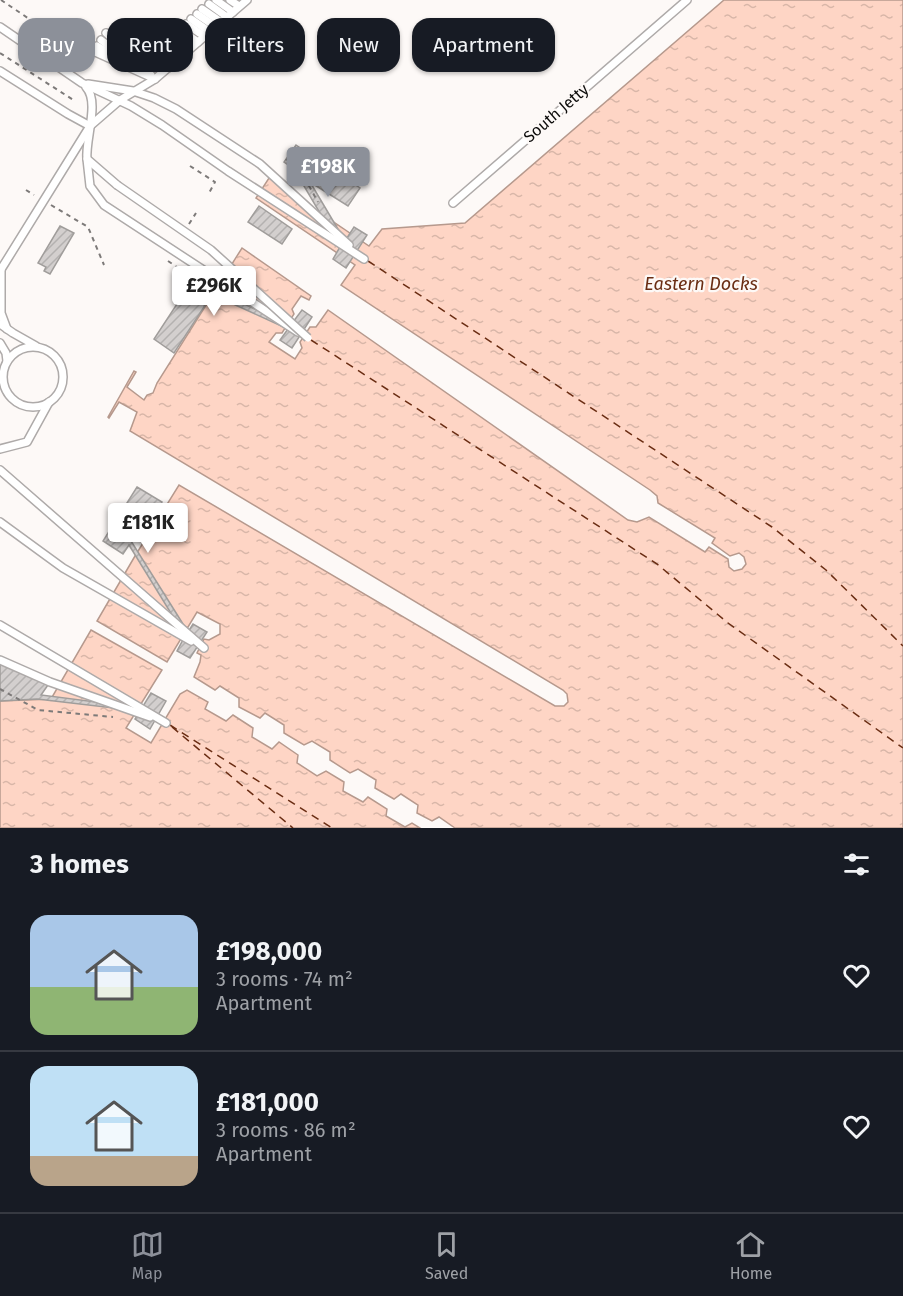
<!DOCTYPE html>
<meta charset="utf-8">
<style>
:root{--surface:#171b24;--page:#242831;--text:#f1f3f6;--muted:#9ea1a6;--line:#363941;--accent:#8c9099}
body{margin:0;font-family:"Fira Sans",sans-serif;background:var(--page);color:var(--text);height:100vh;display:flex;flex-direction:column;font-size:22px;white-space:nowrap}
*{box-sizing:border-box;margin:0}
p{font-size:20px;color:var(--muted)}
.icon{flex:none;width:33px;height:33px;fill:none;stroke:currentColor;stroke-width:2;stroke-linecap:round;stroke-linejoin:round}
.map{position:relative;height:828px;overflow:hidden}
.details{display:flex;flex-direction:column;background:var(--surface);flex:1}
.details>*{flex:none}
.guide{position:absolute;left:18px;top:18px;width:600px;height:54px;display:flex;gap:12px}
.price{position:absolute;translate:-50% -51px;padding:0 14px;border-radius:6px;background:#fff;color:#222;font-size:20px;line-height:39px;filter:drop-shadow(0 2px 3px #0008)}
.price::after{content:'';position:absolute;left:50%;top:36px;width:18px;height:14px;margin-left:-9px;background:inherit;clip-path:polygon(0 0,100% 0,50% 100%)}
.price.active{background:var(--accent);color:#fff}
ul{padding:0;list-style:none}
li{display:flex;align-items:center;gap:18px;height:150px;padding:0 30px}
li+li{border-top:2px solid var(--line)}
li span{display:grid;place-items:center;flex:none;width:168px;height:120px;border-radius:18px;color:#555}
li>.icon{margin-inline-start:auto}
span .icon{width:72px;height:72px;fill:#fffc;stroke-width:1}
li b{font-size:26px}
h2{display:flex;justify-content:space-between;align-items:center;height:72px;padding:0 30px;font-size:26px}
.pill{padding:0 21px;border-radius:18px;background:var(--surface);box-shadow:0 2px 4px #0004;font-size:21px;line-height:54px}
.pill.active{background:var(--accent);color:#fff}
.tab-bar{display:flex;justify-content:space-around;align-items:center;height:84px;border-top:2px solid var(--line);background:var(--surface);font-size:16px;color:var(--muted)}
.tab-bar a{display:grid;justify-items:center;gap:3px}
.tab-bar .active{color:var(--accent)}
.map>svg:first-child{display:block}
</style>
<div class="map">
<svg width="903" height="828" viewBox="0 0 903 828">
<defs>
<pattern id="water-ripples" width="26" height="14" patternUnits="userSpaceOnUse" patternTransform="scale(1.5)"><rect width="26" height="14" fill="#fed5c5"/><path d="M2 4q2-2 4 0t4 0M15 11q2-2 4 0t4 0" fill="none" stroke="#d8b6a8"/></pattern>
<pattern id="building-hatch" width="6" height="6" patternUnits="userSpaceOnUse" patternTransform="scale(1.5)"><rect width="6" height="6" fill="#d3cfce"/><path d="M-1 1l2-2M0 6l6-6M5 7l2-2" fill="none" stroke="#b4b1b0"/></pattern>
</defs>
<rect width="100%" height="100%" fill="#fdf9f7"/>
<g fill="url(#water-ripples)" stroke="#b6998d" stroke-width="1.5">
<polygon points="724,0 903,0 903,828 455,828 439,817 432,821 417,813 418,805 401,794 394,799 375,788 376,780 358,769 350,773 330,760 330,752 312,741 304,745 284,733 284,725 265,713 260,718 239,707 239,698 220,686 215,690 194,677 200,662 201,655 197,653 204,639 209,640 220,634 220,624 197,612 167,662 97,621 135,556 179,485 555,706 564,706 568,702 567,694 563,690 130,431 137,412 119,402 109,418 108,417 134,371 136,372 127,387 144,400 147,395 153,393 157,383 242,248 311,296 309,300 301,296 292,309 294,314 282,333 276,333 269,342 295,359 302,348 300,342 310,327 316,327 328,310 628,520 637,522 649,517 705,552 709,547 728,559 729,567 734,571 742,569 746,564 744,557 739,553 730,556 712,543 715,538 658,503 657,496 650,490 341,285 355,265 256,198 269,178 369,246 382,229 465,223"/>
<polygon points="91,630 162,670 126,728 151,743 180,694 187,690 208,702 205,709 226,721 233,715 253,728 252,737 272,749 279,742 298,755 297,763 317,776 326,771 344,782 343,791 363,802 368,797 387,809 386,816 405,827 412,823 420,828 0,828 0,701 51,699"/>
</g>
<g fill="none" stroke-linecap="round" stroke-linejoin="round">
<g stroke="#6a2d13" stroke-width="1.5" stroke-dasharray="8 6" stroke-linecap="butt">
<polyline points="368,261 772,527 826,570 903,646"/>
<polyline points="311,340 657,564 728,623 903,748"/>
<polyline points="170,725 332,828"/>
<polyline points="172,727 293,828"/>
</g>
</g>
<g fill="url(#building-hatch)" stroke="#a09d9b" stroke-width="1.5">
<polygon points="296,145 360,188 348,206 310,182 345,241 354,227 367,235 346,268 333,259 340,247 294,169 284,162"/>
<polygon points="259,206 292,229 282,244 248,222"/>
<polygon points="60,226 74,233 50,274 44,271 46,267 38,263"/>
<polygon points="194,278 211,288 290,326 302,310 312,317 292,348 280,340 288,329 207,292 204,307 174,353 154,339"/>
<polygon points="137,487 162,502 139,540 134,537 131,541 188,632 193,624 207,632 190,658 177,651 185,636 129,545 123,554 103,541"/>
<polygon points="0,662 19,669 48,685 41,695 142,708 151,693 166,701 150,729 135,719 140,711 37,699 0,701"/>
</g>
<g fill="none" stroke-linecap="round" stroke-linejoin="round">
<g stroke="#aeaaa9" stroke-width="10">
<g id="service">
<polyline points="216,0 233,12"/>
<polyline points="230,0 239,6"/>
<polyline points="209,4 227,17"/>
<polyline points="202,9 221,22"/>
<polyline points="197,14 216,27"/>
<polyline points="191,19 210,32"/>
<polyline points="186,24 204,36"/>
<polyline points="0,27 82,83 131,106 162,125 228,171 364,259"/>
<polyline points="179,29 198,42"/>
<polyline points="106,33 151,75"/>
<polyline points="173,35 191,47"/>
<polyline points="167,39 185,52"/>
<polyline points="101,40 128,60"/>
<polyline points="161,45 180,57"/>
<polyline points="97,46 118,58"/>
<polyline points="156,50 174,62"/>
<polyline points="93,51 155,79"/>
<polyline points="149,55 168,68"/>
<polyline points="0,71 68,114 90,126"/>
<polyline points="88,84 133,91 154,98 176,109 260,164 349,245"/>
<path d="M86,87C100,102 85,139 87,159L117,185"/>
<polyline points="87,159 90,186 104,205 298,332"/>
<polyline points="453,203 687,0"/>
<polyline points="1,270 1,313 7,329"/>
<polyline points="0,271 90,126 120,100 155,79 247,0"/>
<polyline points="0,324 13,333 36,346"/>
<polyline points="0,343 6,353 7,361"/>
<circle cx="33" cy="377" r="30"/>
<polyline points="0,449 27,442 49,402"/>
<polyline points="0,470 204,648"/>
<polyline points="0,522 63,568 191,641"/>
<polyline points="0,625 166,723"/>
<polyline points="0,660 50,682 150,717"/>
</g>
</g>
<g stroke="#7d7a79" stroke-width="2" stroke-dasharray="4.5 4.5" stroke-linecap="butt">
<polyline points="1,0 83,55"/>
<polyline points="0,53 75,101"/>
<polyline points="286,159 299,168 318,202"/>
<polyline points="190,166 215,182 208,195"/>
<polyline points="26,190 34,195"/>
<polyline points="51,205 88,227 104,265"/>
<polyline points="189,224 196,213"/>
<polyline points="168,261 184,272 180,278 193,281 222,296"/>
<polyline points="0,689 38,710 113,717"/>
</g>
<use href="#service" stroke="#fff" stroke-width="7"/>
<g stroke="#aeaaa9" stroke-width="10" stroke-linecap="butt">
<polyline id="service-bridge" points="117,185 211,250 308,338"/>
</g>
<use href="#service-bridge" stroke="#fff" stroke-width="7"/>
</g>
<g text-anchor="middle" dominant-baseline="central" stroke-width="4.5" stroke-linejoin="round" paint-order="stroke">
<g font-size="16" fill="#0d0c0b" stroke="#fdf9f7">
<text transform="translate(556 113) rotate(-41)">South Jetty</text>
</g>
<g font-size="18" font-style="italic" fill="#6a2d13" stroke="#fdf9f7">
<text x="701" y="284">Eastern Docks</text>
</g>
</g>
</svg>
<b class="price active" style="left:328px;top:198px">£198K</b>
<b class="price" style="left:214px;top:317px">£296K</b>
<b class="price" style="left:148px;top:554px">£181K</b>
<div class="guide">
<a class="pill active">Buy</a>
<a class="pill">Rent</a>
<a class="pill">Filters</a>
<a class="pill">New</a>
<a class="pill">Apartment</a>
</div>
</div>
<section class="details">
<h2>3 homes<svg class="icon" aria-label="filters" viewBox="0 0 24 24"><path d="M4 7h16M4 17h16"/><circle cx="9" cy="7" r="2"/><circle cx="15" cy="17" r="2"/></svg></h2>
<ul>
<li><span style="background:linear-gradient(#a9c7e8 60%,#8fb573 0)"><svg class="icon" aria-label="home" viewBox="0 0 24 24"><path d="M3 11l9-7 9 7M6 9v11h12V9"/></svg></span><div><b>£198,000</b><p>3 rooms · 74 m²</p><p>Apartment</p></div><svg class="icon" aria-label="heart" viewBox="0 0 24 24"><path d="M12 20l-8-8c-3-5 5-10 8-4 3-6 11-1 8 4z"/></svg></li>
<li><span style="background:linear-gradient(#bfe0f5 75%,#b9a48a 0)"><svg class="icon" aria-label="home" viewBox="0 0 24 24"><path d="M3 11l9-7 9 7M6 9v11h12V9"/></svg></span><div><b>£181,000</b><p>3 rooms · 86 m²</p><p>Apartment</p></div><svg class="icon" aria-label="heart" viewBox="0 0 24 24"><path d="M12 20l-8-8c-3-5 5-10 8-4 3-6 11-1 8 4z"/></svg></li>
</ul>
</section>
<nav class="tab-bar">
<a class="active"><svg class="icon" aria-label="map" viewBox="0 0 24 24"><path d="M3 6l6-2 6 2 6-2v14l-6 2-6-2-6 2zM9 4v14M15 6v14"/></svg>Map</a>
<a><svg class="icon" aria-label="saved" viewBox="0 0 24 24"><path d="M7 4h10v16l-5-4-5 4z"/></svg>Saved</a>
<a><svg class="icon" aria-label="home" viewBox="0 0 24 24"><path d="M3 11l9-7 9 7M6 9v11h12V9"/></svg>Home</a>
</nav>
